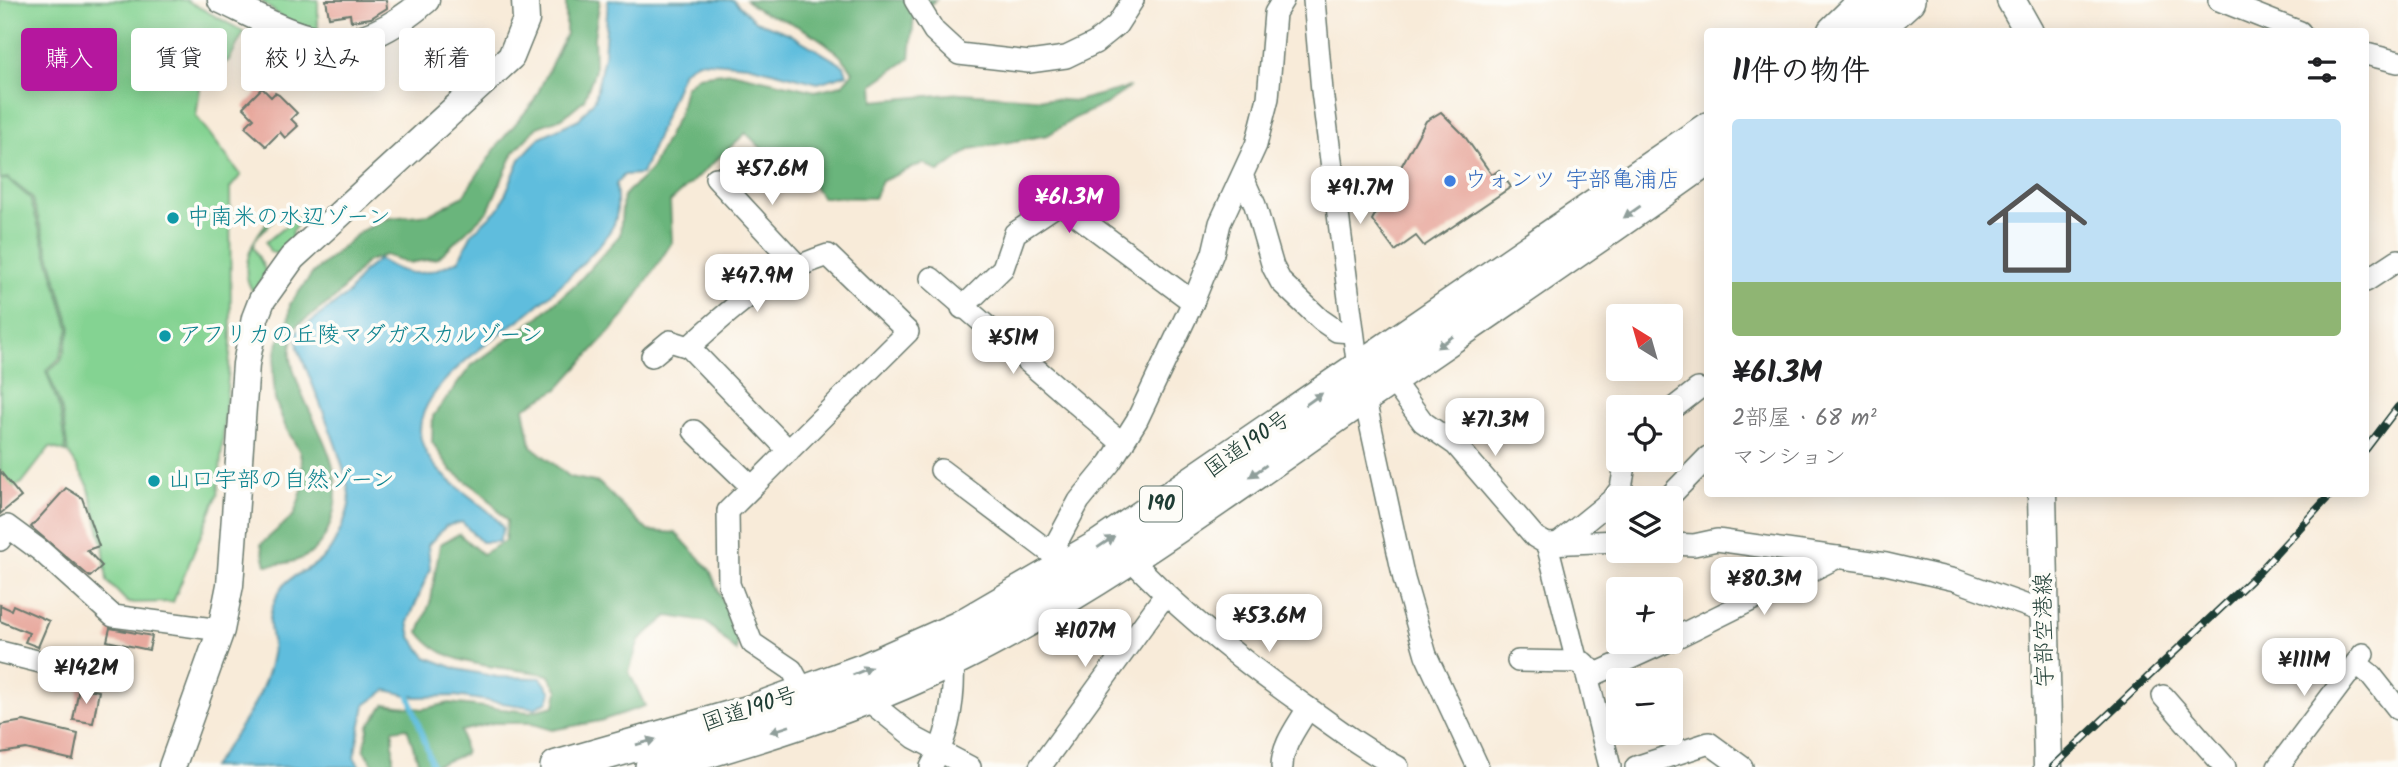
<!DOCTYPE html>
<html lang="ja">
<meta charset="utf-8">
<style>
:root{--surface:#fff;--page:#f6f6f6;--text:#202124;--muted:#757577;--accent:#b5179e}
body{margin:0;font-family:Kalam,"Klee One",sans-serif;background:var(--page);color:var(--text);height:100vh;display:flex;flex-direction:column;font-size:26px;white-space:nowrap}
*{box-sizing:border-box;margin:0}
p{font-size:23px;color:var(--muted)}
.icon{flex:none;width:38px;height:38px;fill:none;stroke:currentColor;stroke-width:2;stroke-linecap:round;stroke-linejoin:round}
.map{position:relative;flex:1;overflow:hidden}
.panel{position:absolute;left:1704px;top:28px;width:665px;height:469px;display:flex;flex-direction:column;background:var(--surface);border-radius:7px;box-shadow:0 4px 18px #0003}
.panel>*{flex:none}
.banner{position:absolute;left:21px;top:28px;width:665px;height:63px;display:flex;gap:14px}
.needle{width:46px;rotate:323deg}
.tools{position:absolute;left:1606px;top:304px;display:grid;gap:14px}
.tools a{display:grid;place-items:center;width:77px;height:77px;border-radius:7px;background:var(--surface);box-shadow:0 4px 18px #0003;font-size:35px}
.price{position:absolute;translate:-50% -60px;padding:0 16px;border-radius:14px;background:#fff;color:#222;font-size:23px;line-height:46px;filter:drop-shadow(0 2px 4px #0008)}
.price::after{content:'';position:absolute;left:50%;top:42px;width:21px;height:16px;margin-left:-10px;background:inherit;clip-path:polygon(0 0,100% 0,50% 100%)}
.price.active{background:var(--accent);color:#fff}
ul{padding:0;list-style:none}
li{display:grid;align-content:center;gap:14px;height:371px;padding:0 28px}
li span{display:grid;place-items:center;height:217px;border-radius:7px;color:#555}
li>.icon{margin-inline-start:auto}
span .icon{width:126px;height:126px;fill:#fffc;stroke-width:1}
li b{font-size:30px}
h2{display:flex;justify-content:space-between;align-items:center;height:84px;padding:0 28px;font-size:30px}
.pill{padding:0 24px;border-radius:7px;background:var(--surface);box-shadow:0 4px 18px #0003;font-size:24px;line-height:63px}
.pill.active{background:var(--accent);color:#fff}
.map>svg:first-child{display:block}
</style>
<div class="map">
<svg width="2398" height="767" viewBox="0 0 2398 767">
<rect width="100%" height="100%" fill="#fdfcf7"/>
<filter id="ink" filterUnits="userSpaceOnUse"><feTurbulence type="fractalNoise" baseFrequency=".0143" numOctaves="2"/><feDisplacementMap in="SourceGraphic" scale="14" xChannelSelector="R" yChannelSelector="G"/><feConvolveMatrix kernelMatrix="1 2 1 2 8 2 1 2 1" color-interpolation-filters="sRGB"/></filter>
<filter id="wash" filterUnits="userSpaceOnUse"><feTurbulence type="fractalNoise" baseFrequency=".00686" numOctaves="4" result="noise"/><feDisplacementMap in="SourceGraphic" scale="28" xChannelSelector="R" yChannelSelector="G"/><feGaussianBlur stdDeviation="1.57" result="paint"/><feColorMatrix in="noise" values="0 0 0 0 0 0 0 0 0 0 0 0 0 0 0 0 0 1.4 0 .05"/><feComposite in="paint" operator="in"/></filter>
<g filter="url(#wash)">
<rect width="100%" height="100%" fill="#f8ebd9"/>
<g fill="#84d392" stroke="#528863" stroke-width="2">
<polygon points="0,0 186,0 244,32 229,60 201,81 196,116 241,175 230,188 231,343 218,494 173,602 128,603 107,581 103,544 88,485 68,452 62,410 48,372 61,361 71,328 32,197 8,178 0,179"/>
<polygon points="260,0 318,0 318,31 287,22"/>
<polygon points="7,179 30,198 69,328 59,359 46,371 60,410 66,452 50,447 22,483 0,495 0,180"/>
<polygon points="307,209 291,234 295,240 278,254 270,252 266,242"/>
<path d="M271,218L273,221C243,249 253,241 266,272L254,293C236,269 254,236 271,218Z"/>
</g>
<g fill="#6bb57c" stroke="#457958" stroke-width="2">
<path d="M566,0H600L594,37L595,70L584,100L562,118L537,127L514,152L488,211L438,258L409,263L385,255L366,262L335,298L295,327C294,337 289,350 291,359C304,423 357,464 327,532C315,559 293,564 266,565L261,544L294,515L305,481L300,452L286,428L275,400L273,370L278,342L288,326L290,304L313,273L361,231L389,218L430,214L462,197L500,142L533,103L566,34Z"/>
<path d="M746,0H936L914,16L910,58L873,84L874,101L961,93L1076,101L1130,87L1106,104L1075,118L1048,135L971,149L939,172L923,163L882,181L874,198L822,197L791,156L771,158L746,133L670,202L672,242L625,315L558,389L524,408L531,446L570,477L599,483L648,531L676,533L710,570L737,635V652L706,622L668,616L639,640L629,672L645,706L600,721L552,730L529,723H493L461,731L465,754L431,767H420L407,728L393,730V762L375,767L364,750L369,725L385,704L423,709L449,703L529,712L555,706L558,690L548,675C504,665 448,671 419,632L431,600L440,544L459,534L482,554L505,541L507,521L485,495L451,470L432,442L433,416L471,366L535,320L578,282L620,235L623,196L650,171L679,114L685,87L698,76L731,72L815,91L842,85L853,72C840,50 812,32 789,22C772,15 759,13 746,0Z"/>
</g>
<path fill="#5fbddd" stroke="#3f7d88" stroke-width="2" d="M608,0H733L755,21L788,33L844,66L847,74L818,83L748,65L698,61L683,71L642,174L624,175L616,184C617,197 619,215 613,226C599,251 550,296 527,314C495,338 410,391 421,439C430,480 483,497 503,528L499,542H481L462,522L446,526L428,545L430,569L408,622L411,637L426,657L457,669L497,677L541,678L551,692L548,701L535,708L455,696L416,697L386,690L365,705L354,757L360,767H212C236,734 266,696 272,654C275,633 264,628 274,603C286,569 307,577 327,554C335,544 347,517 349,505C354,480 309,377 298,348L297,332L348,294L363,272L379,259C410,280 426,275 459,260L472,233L500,207L520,159L540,137L579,119L595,99L604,56Z"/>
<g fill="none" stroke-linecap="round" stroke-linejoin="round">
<polyline stroke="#5fbddd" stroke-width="5" points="408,692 433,767"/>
</g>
<g id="blocks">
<g fill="#e8a99e">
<polygon points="326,0 386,0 387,8 371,18 351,21 350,14 329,17"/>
<polygon points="262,88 271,97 275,93 279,95 297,113 291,119 298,126 285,138 280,132 266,146 245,127 254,118 243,107"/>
<polygon points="1441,112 1463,134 1492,175 1499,170 1511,187 1424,246 1416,236 1395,251 1372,220 1426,121"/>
<polygon points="0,471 21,497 0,514"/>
<polygon points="66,488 82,498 99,546 87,550 102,566 90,577 31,527"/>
<polygon points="0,605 11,610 13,605 49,621 38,647 25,642 29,633 0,621"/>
<polygon points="110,628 152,636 149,650 107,641"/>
<polygon points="79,688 99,691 93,723 73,720"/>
<polygon points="24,721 78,734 73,760 26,749 0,753 0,725"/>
</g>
</g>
</g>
<g filter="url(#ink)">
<use href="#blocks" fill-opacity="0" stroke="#6b7a6e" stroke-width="2"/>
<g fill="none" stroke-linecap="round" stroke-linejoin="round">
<g stroke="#6b7a6e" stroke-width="24">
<g id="minor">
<polyline points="915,0 934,31 959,54 1029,62 1066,57 1095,43 1117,25 1133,0"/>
<polyline points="1314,0 1322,91 1358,368 1404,579 1426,655 1478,767"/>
<polyline points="2219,0 2300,32"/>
<polyline points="2366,54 2398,62"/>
<polyline points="716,178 797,265"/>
<polyline points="1243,178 1255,205 1273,267 1281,282 1321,320 1337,331 1352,332"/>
<polyline points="931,278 1123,444"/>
<polyline points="2366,281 2398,260"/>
<polyline points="962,308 1003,268 1015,233 1060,203 1193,302"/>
<polyline points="652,356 670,341 689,347"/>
<polyline points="1384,369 1423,422 1456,445 1535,537 1547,544 1619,541"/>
<polyline points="1671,410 1698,389"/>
<polyline points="694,431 752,487"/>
<path d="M789,451L689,347C734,306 769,274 828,255L908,332L728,511L729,584L752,643L792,670L804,692"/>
<polyline points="941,470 1051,553"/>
<polyline points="1667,499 1708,457"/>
<polyline points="0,540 7,526 41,551 113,616 221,630"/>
<polyline points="1560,542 1613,499 1621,488 1626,460"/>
<polyline points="1547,544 1577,662 1598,673 1666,642"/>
<polyline points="1671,544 1694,545 1717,540 1886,564 1955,580 2044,612"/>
<path d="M1129,557C1181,613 1242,661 1304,705C1335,727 1365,750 1398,767"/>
<polyline points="1063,570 1051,553 1079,501 1110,463 1137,420 1193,302 1213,253 1220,223 1256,145 1268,98 1275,13 1283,0"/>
<polyline points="1671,640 1838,557"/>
<polyline points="0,652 69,669"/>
<polyline points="1518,661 1577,662"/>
<polyline points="1584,663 1610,767"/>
<polyline points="2356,663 2371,675 2398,709"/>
<polyline points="2163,696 2225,767"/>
<polyline points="865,698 915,738 970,767"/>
<path d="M931,767C950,734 955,696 953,659"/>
<polyline points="1040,767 1165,595"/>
<path d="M1282,767C1282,745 1297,727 1308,708"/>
<polyline points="1636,767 1709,743 1742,767"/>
<polyline points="2278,767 2363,654"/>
</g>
</g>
<g stroke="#6b7a6e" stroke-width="29">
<g id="tertiary">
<path d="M221,0C307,41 345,69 426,0"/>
<polyline points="172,767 221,630 230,585 246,364 255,318 262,300 292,258 511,57 526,20 525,0"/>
</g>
</g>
<g stroke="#6b7a6e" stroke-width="31">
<g id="secondary">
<polyline points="2011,0 2029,32"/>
<polyline points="2042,494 2048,767"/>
</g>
</g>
<g stroke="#6b7a6e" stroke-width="36">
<g id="trunk">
<polyline points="1834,32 1867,0"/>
<polyline points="1873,32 1908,0"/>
<polyline points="557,767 753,711 865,670 959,628 1100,546 1708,129"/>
<path d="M652,767C755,738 857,707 954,659C1092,591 1217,499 1343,411C1465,327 1588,244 1708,158"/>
</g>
</g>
<use href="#minor" stroke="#fff" stroke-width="21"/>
<use href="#tertiary" stroke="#fff" stroke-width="26"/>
<use href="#secondary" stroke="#fff" stroke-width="28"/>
<use href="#trunk" stroke="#fff" stroke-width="33"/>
<g stroke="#1f3d34" stroke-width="8">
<g id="rail">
<polyline points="2366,449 2398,407"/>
<polyline points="2053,767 2259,572 2331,494"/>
</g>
</g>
<use href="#rail" stroke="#fdfcf7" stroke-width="5" stroke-dasharray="16" stroke-linecap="butt"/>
</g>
<defs><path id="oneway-solid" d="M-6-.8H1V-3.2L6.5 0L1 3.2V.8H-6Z" transform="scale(1.75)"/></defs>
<g fill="#8f9e9a">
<use href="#oneway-solid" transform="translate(1632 212) rotate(145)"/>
<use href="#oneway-solid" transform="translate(1445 342) rotate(145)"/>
<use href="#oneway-solid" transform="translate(1314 399) rotate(-35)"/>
<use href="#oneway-solid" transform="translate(1258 471) rotate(145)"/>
<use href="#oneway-solid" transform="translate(1106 542) rotate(-34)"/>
<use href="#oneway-solid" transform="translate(862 671) rotate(-22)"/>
<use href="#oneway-solid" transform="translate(780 729) rotate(162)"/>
<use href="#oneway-solid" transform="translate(646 742) rotate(-16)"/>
</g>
</g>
<circle fill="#3f7fe0" stroke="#fdfcf7" stroke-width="2.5" cx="1450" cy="181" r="7"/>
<g fill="#0f9aa8" stroke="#fdfcf7" stroke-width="2.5">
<circle cx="173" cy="218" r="7"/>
<circle cx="165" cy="336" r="7"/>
<circle cx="154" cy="481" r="7"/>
</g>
<g text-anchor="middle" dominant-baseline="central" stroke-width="7" stroke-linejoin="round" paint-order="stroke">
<rect fill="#fdfcf7" stroke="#62766e" stroke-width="2" x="1140" y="486.5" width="42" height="35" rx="5"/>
<g font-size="21" font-weight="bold" fill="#1f3d34">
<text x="1161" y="504">190</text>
</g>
<g font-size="23" fill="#366cbe" stroke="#fdfcf7" text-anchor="start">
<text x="1464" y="181">ウォンツ 宇部亀浦店</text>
</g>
<g font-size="23" fill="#0d838f" stroke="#fdfcf7" text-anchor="start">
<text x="187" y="218">中南米の水辺ゾーン</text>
<text x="179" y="336">アフリカの丘陵マダガスカルゾーン</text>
<text x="168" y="481">山口宇部の自然ゾーン</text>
</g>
<g font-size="23" fill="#1f3d34" stroke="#fdfcf7">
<text transform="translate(1248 445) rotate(-35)">国道190号</text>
<text transform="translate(2045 630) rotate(-91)">宇部空港線</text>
<text transform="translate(750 710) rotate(-18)">国道190号</text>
</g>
</g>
</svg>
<div class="tools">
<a><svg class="needle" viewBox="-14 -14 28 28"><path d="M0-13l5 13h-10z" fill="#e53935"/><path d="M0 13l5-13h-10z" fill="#757577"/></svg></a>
<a><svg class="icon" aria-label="locate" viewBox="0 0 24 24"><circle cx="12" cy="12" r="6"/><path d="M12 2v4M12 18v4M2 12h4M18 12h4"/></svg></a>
<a><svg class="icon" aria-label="layers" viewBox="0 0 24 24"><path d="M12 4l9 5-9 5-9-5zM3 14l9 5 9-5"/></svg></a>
<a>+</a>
<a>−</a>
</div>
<b class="price" style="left:772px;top:207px">¥57.6M</b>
<b class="price" style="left:1360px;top:226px">¥91.7M</b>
<b class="price active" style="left:1069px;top:235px">¥61.3M</b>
<b class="price" style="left:757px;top:314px">¥47.9M</b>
<b class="price" style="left:1013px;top:376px">¥51M</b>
<b class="price" style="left:1495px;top:458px">¥71.3M</b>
<b class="price" style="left:1764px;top:617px">¥80.3M</b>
<b class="price" style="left:1269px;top:654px">¥53.6M</b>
<b class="price" style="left:1085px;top:669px">¥107M</b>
<b class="price" style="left:2304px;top:698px">¥111M</b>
<b class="price" style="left:86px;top:706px">¥142M</b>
<div class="banner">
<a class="pill active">購入</a>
<a class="pill">賃貸</a>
<a class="pill">絞り込み</a>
<a class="pill">新着</a>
</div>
<section class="panel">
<h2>11件の物件<svg class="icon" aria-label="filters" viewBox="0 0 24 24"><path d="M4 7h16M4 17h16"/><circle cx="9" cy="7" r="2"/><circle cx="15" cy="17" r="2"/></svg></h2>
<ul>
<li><span style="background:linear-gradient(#bfe0f5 75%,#8fb573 0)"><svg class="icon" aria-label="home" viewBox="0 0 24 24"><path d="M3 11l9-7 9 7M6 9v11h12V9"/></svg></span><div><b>¥61.3M</b><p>2部屋 · 68 m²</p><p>マンション</p></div></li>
</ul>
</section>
</div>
